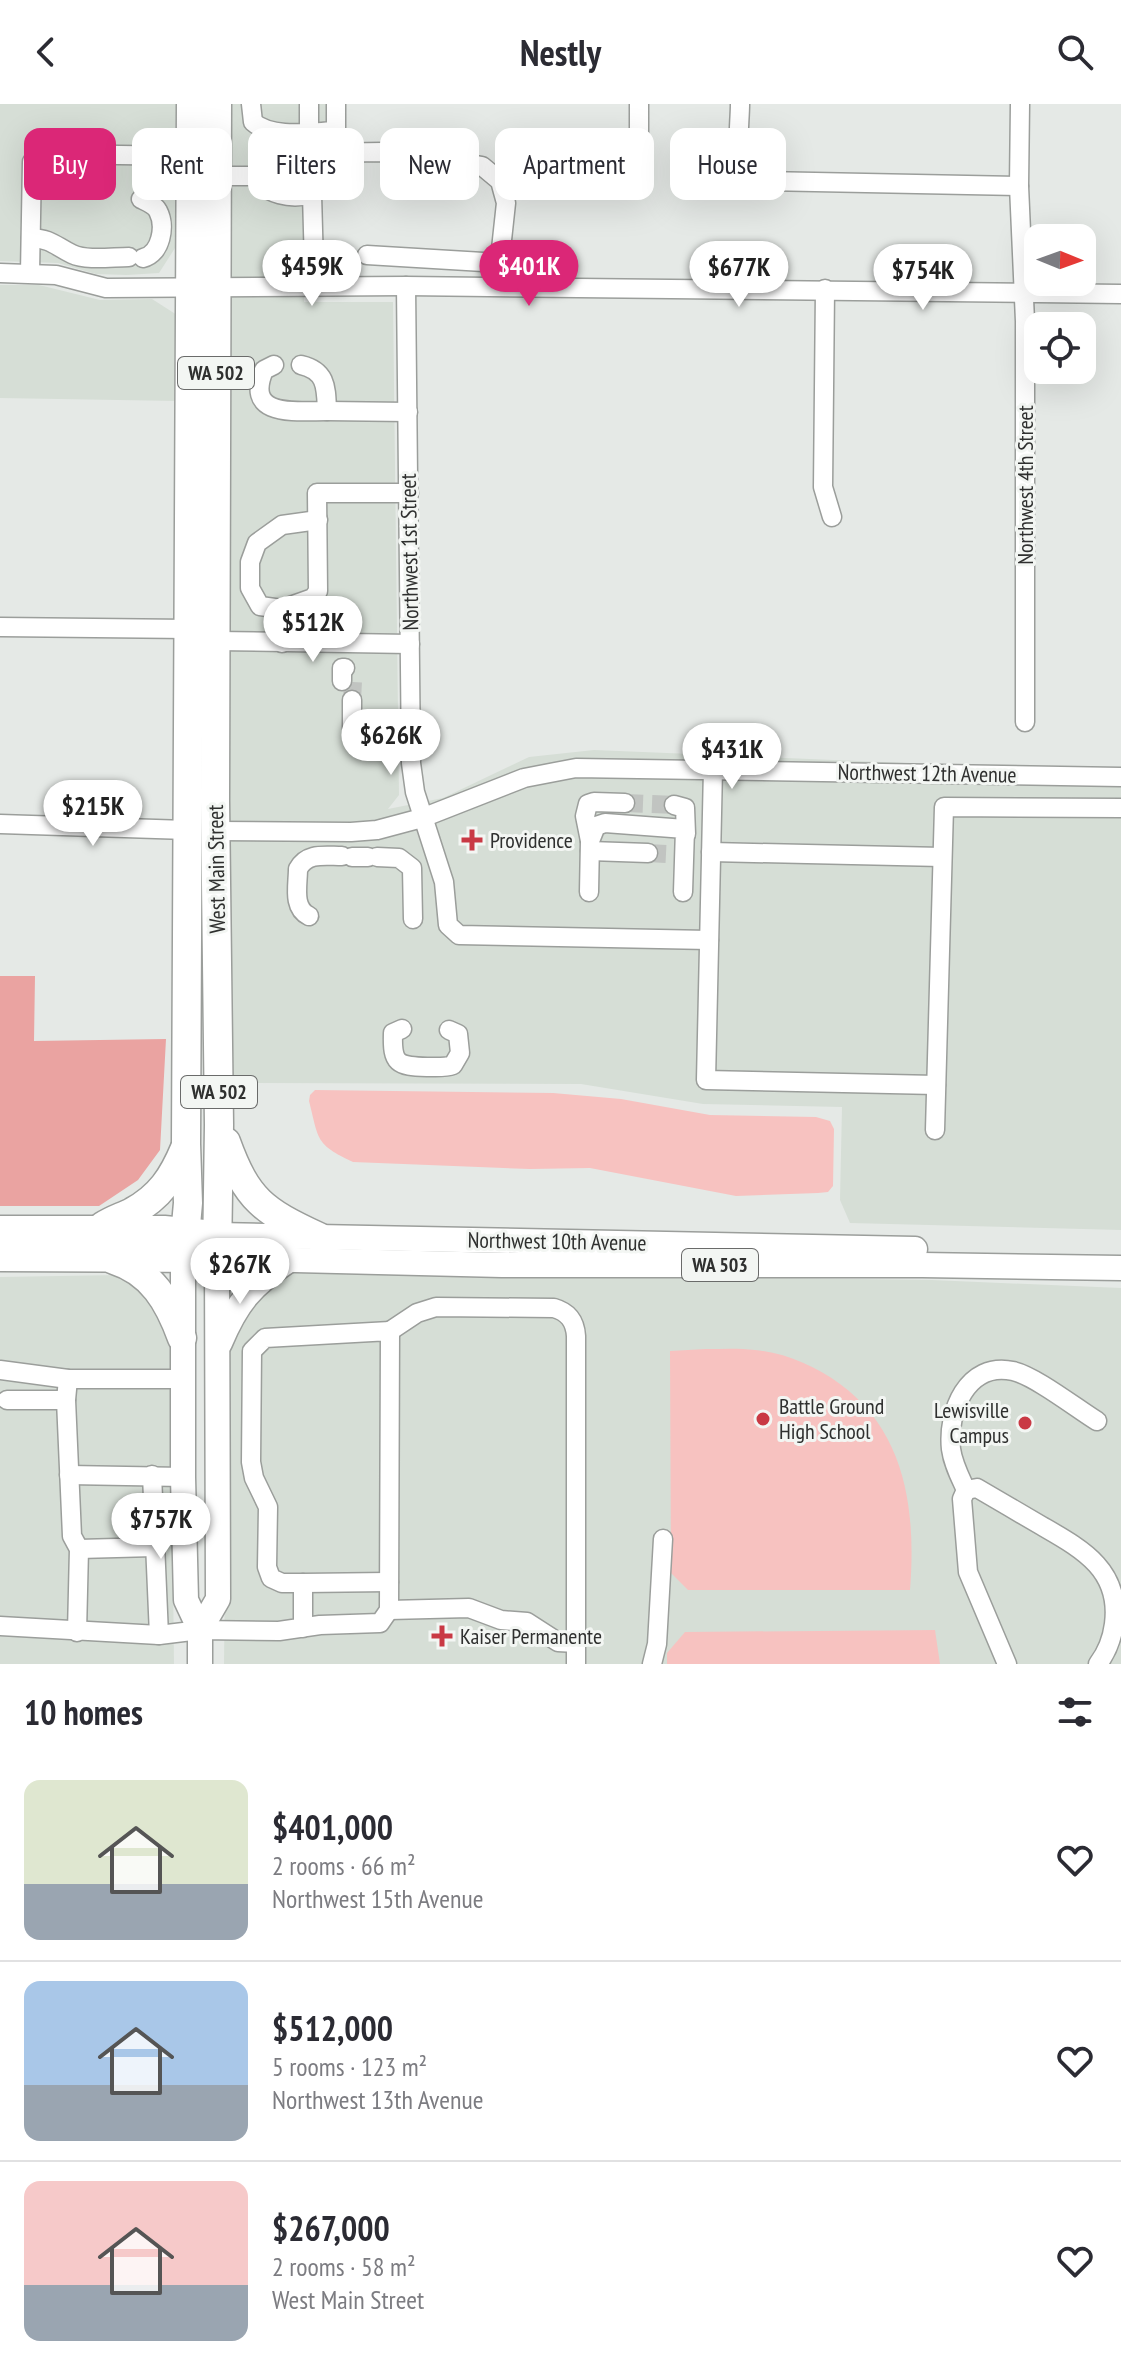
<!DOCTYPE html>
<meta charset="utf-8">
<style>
:root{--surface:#fff;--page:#f2f2f3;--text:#2b2b33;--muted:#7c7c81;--line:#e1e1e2;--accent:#db2777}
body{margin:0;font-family:"PT Sans Narrow",sans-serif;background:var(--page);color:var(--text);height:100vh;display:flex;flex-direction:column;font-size:30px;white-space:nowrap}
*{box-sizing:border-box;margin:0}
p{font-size:26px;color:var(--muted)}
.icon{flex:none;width:44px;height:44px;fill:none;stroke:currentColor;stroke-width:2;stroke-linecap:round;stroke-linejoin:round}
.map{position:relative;height:1560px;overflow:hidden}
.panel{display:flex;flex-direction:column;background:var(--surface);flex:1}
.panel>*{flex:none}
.banner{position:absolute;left:24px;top:24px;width:1074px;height:72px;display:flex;gap:16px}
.needle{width:52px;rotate:91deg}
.fabs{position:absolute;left:1024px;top:120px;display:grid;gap:16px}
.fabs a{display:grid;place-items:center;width:72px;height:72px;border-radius:16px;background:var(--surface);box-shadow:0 8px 32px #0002;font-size:40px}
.price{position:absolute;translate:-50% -68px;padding:0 18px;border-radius:28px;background:#fff;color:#222;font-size:26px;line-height:52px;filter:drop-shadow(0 2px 4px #0008)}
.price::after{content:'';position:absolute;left:50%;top:48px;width:24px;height:18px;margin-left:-12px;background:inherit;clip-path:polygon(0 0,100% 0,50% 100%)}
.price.active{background:var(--accent);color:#fff}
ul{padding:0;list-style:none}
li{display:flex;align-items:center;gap:24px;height:200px;padding:0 24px}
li+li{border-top:2px solid var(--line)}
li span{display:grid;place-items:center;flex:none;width:224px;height:160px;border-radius:16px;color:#555}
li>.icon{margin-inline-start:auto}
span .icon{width:96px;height:96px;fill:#fffc;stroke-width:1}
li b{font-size:34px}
h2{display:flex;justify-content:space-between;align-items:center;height:96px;padding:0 24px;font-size:34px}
.chip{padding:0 28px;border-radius:16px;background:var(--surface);box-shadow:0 8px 32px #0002;font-size:28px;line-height:72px}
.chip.active{background:var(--accent);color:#fff}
header{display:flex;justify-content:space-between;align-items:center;height:104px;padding:0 24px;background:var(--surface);font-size:36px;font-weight:800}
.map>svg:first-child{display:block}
</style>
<header><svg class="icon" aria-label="back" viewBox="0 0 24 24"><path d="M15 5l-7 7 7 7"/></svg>Nestly<svg class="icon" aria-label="search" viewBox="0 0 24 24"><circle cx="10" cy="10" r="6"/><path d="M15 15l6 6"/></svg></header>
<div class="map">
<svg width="1121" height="1560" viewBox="0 0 1121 1560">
<rect width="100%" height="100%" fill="#e5e9e6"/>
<g fill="#d6ded6">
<polygon points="0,0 176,0 175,144 159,169 127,171 96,170 58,159 0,157"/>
<polygon points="227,0 344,0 344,39 303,41 304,198 393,198 399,691 388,705 443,694 529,653 594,646 1121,668 1121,1126 850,1119 840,1096 842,1003 703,1000 581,980 229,979"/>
<polygon points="0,181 39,181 100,196 152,195 177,211 177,297 0,294"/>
<polygon points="267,1167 932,1176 1121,1184 1121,1560 224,1560 228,1195"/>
<polygon points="120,1171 138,1176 170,1211 174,1560 0,1560 0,1173"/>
</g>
<g fill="#f7c2c0">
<path d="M315,986L553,989L621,995L710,1011L816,1013L830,1017L834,1025L833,1082L828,1088L818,1089L736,1092L590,1064L530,1065L353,1058C315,1040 319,1036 309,997L310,991Z"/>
<path d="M706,1245C722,1245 739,1244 755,1246C786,1249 815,1262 840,1280C907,1329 916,1409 910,1486H688L671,1469L670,1247Z"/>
<polygon points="935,1526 940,1560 667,1560 667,1549 685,1528"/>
</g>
<polygon fill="#eaa3a1" points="0,872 35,872 34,937 166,935 160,1046 138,1076 99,1102 0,1102"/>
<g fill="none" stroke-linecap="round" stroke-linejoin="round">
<g stroke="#c1c4c1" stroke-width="18" stroke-dasharray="18 9" stroke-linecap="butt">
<polyline points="352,596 353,577"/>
<polyline points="625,699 674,701"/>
<polyline points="648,749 668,750"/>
</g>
<g stroke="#9b9e9b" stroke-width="21">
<g id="minor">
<path d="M251,0L253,18C272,35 312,28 336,27V0"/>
<polyline points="309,0 309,28"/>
<path d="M740,0C740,29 730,67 764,77L1019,82"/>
<polyline points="1020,0 1019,82 1025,217 1025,618"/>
<polyline points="639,38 639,0"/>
<polyline points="217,72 254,72 271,61 316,49 383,48 419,51 482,62 500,77 506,99 497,182"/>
<path d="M254,72C267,91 291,96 312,90L334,48"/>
<polyline points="312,90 314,162"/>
<path d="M141,95C147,98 155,101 158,107C166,122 161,150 143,154"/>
<path d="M31,134C52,135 55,142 72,150C87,157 112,153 129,153"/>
<polyline points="367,151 500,159"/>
<polyline points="0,169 56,171 106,184 406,182 1121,190"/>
<polyline points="30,169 32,58 49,50 190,52"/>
<polyline points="406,182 411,659 415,688 444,778 448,821 459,831 709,836"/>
<polyline points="825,185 823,383 832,413"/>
<path d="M274,261L264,266C244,314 295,307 327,307C326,284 327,267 301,261"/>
<polyline points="327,307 408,308"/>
<polyline points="282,505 260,502 250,484 250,458 257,439 282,421 318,416"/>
<polyline points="0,523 189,525"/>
<polyline points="216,537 410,540"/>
<polyline points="282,539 282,505 313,494 318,487 317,389 409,389"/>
<polyline points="342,577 342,564 345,564"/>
<polyline points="352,624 352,596"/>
<polyline points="713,665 706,976 936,981"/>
<polyline points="674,701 685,704 686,730"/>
<polyline points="0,720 187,726"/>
<polyline points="216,727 351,728 377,726 422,714 524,674 576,664 1121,673"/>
<polyline points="590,737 585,712 588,700 594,698 625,699"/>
<polyline points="590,747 648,749"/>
<polyline points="711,748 942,753"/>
<polyline points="352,753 368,753"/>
<polyline points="377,753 399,754 412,764 413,815"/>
<polyline points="589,788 590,737 596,722 605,719 685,725 683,788"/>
<path d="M309,812C292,804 298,781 298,765C307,748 325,752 342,752"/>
<path d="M402,925L393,929C392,960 397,962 427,963C436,963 445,964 453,961L460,949L458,930L449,926"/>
<polyline points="935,1026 944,703 1121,704"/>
<path d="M390,1227L417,1209L436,1203L554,1204C568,1208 575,1217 576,1232V1560"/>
<polyline points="0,1266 68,1275 183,1275"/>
<polyline points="68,1275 66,1296 72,1432 79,1445 77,1528"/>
<polyline points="7,1296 66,1296"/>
<polyline points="69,1371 183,1373"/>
<polyline points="152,1371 159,1531"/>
<path d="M966,1386L977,1384C999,1397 1020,1409 1042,1422C1082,1445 1121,1466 1114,1520C1112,1536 1107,1548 1098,1560"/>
<polyline points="79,1445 154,1443"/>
<polyline points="303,1479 389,1478"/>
<polyline points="389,1506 469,1504 501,1516 527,1518 558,1538 576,1539"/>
<polyline points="0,1522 159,1531 200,1526 279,1527 320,1521 380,1519 389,1506 390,1227 265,1234 252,1247 251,1358 254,1374 268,1403 267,1463 271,1474 282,1479 303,1479 303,1524"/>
<polyline points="652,1560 657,1540 663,1435"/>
<path d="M1007,1560L968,1468L962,1395L966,1386C960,1373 953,1360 951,1345C947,1308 967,1257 1013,1267C1035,1272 1076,1304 1097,1317"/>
</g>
</g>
<g stroke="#9b9e9b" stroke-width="27">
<g id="major">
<polyline points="217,1131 915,1145"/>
<polyline points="183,1154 183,1373 186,1496 200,1526 200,1560"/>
<path d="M220,1239C237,1198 252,1181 289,1156"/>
<polyline points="200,1526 218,1495 217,1154 502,1161 922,1161 1121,1164"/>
</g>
</g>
<g stroke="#9b9e9b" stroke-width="31">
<g id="highway">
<path d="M226,1038C247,1096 263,1107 319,1133"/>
<path d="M103,1122C112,1116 122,1113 132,1108C160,1093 173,1073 185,1044"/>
<polyline points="0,1126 164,1126 204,1130"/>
<polyline points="0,1153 217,1154 219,1021 215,697 217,0"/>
<polyline points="183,1154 188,1099 186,1040 191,0"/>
<path d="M114,1156C152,1168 169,1198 182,1234"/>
</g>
</g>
<use href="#minor" stroke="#fff" stroke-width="18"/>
<use href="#major" stroke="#fff" stroke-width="24"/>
<use href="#highway" stroke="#fff" stroke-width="28"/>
</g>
<g fill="#c93944" stroke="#f3f6f3" stroke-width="3">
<path d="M468 724h8v8h8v8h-8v8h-8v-8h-8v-8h8z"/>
<circle cx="763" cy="1315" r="8"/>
<circle cx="1025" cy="1319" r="8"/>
<path d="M438 1520h8v8h8v8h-8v8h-8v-8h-8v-8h8z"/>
</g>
<g text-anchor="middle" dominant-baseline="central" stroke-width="6" stroke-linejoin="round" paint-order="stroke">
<g fill="#f3f6f3" stroke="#6a6b6a" stroke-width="2">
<rect x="178" y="253" width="76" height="32" rx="6"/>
<rect x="181" y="972" width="76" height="32" rx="6"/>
<rect x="682" y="1145" width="76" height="32" rx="6"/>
</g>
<g font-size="20" font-weight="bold" fill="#2f302f">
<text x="216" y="269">WA 502</text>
<text x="219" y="988">WA 502</text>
<text x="720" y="1161">WA 503</text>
</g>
<g font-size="22" fill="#2f302f" stroke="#f3f6f3">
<text transform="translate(1025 381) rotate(-90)">Northwest 4th Street</text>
<text transform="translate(409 448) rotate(-91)">Northwest 1st Street</text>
<text transform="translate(927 669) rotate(1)">Northwest 12th Avenue</text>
<text transform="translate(216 765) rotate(-91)">West Main Street</text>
<text transform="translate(557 1137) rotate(1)">Northwest 10th Avenue</text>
</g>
<g font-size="22" fill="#2f302f" stroke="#f3f6f3" text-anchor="start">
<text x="490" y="736">Providence</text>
<text x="779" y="1302">Battle Ground<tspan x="779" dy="25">High School</tspan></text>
<text x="1009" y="1306" text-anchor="end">Lewisville<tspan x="1009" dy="25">Campus</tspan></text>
<text x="460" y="1532">Kaiser Permanente</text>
</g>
</g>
</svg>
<div class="fabs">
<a><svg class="needle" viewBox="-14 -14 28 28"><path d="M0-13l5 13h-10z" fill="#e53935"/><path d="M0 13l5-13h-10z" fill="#7c7c81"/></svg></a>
<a><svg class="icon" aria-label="locate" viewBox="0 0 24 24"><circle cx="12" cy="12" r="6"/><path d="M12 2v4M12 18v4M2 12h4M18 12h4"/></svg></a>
</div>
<b class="price" style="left:312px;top:204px">$459K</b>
<b class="price active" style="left:529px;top:204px">$401K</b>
<b class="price" style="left:739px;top:205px">$677K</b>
<b class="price" style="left:923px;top:208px">$754K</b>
<b class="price" style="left:313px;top:560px">$512K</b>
<b class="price" style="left:391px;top:673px">$626K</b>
<b class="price" style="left:732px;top:687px">$431K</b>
<b class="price" style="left:93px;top:744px">$215K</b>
<b class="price" style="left:240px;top:1202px">$267K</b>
<b class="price" style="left:161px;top:1457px">$757K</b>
<div class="banner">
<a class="chip active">Buy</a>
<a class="chip">Rent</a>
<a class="chip">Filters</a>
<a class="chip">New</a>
<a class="chip">Apartment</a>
<a class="chip">House</a>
</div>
</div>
<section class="panel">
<h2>10 homes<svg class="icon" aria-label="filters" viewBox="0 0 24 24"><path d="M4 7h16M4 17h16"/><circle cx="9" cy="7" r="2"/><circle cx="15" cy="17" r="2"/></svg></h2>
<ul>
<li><span style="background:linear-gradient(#dfe7d0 65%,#9aa5b1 0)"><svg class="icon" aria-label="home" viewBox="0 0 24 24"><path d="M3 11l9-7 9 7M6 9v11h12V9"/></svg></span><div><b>$401,000</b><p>2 rooms · 66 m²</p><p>Northwest 15th Avenue</p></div><svg class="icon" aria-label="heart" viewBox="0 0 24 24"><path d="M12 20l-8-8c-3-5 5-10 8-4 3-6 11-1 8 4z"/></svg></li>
<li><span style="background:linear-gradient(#a9c7e8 65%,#9aa5b1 0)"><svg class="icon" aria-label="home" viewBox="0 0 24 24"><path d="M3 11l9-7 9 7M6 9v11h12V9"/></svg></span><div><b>$512,000</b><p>5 rooms · 123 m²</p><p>Northwest 13th Avenue</p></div><svg class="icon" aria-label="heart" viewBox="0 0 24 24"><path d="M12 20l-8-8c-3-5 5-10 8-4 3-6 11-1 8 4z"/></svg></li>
<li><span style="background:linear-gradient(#f6c9c9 65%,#9aa5b1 0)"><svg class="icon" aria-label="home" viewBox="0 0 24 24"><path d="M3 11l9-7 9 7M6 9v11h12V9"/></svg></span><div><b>$267,000</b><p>2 rooms · 58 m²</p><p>West Main Street</p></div><svg class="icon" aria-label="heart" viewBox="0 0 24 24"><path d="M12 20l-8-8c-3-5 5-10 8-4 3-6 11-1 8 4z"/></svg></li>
</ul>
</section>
